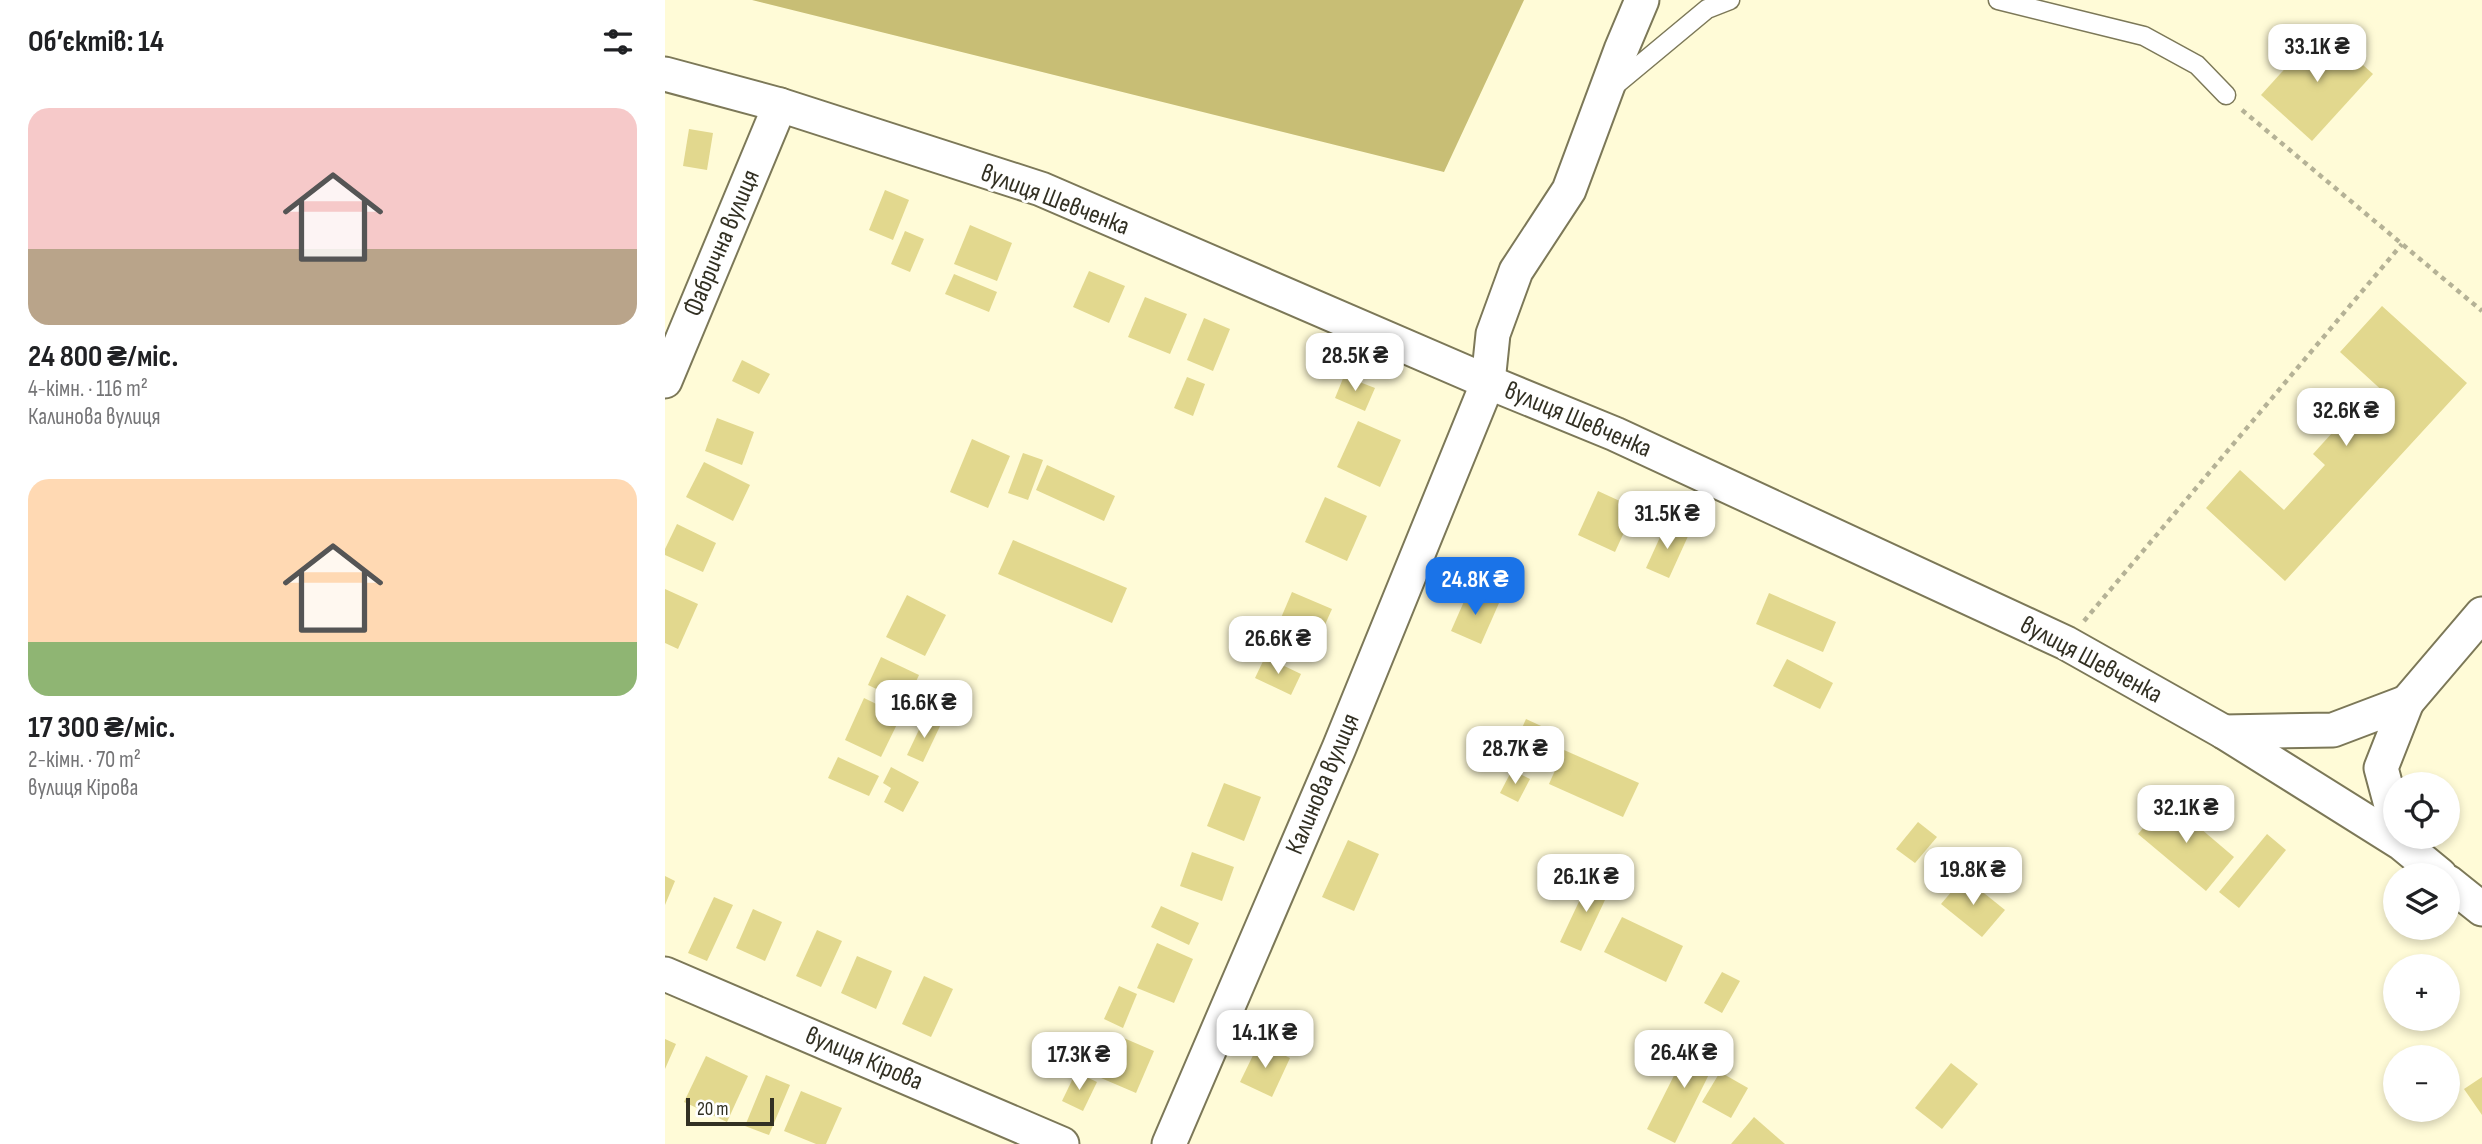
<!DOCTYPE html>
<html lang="uk">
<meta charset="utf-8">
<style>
:root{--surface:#fff;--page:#f2f2f2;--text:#202124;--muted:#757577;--accent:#1a73e8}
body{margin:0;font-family:"Sofia Sans Condensed",sans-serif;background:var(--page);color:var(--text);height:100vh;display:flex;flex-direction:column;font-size:26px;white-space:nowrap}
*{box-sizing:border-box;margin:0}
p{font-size:23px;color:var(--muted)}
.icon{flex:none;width:38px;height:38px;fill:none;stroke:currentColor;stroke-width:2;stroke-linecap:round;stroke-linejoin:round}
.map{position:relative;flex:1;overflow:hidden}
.sheet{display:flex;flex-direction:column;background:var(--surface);width:665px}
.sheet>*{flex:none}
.tools{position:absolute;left:1718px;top:772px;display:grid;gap:14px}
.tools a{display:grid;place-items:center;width:77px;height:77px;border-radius:50%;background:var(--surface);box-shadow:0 4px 10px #0003;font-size:35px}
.scale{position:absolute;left:21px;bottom:18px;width:88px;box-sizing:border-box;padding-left:7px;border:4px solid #323023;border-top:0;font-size:19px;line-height:24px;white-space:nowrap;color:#323023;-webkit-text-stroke:5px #fff;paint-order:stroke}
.price{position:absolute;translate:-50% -60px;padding:0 16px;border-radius:14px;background:#fff;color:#222;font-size:23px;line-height:46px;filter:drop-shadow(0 2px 4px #0008)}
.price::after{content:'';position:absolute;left:50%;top:42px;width:21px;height:16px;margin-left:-10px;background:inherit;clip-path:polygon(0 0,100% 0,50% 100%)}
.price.current{background:var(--accent);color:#fff}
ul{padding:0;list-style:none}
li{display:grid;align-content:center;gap:14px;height:371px;padding:0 28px}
li span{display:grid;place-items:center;height:217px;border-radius:21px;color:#555}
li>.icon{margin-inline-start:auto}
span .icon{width:126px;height:126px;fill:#fffc;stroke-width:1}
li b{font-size:30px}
h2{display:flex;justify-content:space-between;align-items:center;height:84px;padding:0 28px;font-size:30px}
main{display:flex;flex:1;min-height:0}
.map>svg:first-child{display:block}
</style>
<main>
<section class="sheet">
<h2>Об’єктів: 14<svg class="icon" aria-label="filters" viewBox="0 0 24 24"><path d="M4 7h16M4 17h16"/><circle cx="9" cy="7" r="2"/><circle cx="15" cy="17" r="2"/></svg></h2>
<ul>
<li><span style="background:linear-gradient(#f6c9c9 65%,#b9a48a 0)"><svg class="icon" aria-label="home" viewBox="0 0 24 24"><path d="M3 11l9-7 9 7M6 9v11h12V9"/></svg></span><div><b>24 800 ₴/міс.</b><p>4-кімн. · 116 m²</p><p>Калинова вулиця</p></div></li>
<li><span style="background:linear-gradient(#ffd9b3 75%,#8fb573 0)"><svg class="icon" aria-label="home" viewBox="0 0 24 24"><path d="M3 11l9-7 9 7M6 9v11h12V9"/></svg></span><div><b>17 300 ₴/міс.</b><p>2-кімн. · 70 m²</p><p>вулиця Кірова</p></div></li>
</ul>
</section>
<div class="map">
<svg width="1817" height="1144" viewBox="0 0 1817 1144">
<rect width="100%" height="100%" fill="#fffbd7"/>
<polygon fill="#c8be75" points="87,0 859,0 779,172"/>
<g fill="#e2d88e">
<polygon points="1657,28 1708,74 1647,141 1596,95"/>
<polygon points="24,129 48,133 42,170 18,166"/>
<polygon points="220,190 244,200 228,240 204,230"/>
<polygon points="305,225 347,243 332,281 289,264"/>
<polygon points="240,231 259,239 245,272 226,264"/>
<polygon points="424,271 460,286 444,323 408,307"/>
<polygon points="289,274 332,292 324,312 280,294"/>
<polygon points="480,297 522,314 505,354 463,337"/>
<polygon points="1717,306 1802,383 1620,581 1541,508 1575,470 1619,510 1660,465 1648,454 1677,422 1687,432 1722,395 1675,352"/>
<polygon points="539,318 565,329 548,371 522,360"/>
<polygon points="77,360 105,374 94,394 67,381"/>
<polygon points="679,376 710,388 700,411 670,398"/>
<polygon points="522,377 540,384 528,416 509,408"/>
<polygon points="52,418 89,432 77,465 40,451"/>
<polygon points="693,421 736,440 715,487 672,467"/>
<polygon points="307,439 345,456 323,508 285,492"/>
<polygon points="358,453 378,460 363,500 343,493"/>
<polygon points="39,462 85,485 68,521 21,497"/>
<polygon points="382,465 450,496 439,521 371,490"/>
<polygon points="933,491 970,508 950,552 913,535"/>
<polygon points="660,497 702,516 682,561 640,542"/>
<polygon points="12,524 51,543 38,572 0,555 0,549"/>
<polygon points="1001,524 1024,534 1004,578 981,568"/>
<polygon points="348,540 462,588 447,623 333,574"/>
<polygon points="0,589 33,604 13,649 0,643"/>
<polygon points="804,590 834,603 816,644 786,631"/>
<polygon points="627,592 667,609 649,649 610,632"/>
<polygon points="1104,593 1171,622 1158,652 1091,624"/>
<polygon points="242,595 281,615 260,656 221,637"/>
<polygon points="216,657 254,675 241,703 203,685"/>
<polygon points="600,657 636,674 626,695 590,678"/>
<polygon points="1122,659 1168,683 1155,709 1108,686"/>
<polygon points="199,698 236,716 216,757 180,740"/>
<polygon points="260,717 276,724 258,762 242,755"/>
<polygon points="861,719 887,731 868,772 842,761"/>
<polygon points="899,750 974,783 958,817 884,784"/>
<polygon points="173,757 214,776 204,796 163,778"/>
<polygon points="226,767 254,782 238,812 219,802 226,788 218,783"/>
<polygon points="847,770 865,779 853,802 835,793"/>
<polygon points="559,783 596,797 579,841 542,826"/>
<polygon points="1502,800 1569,857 1541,891 1473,834"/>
<polygon points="1253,822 1272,837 1250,863 1231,849"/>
<polygon points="1602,834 1621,850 1574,908 1554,892"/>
<polygon points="683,840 714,854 689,911 657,897"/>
<polygon points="527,852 569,867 557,901 515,886"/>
<polygon points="0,876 10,881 0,905"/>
<polygon points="926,876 947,885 916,951 895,942"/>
<polygon points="1299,877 1340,910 1317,937 1276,904"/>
<polygon points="49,897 68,905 42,961 23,953"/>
<polygon points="496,906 534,923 524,945 486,927"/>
<polygon points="88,909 117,922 100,961 71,948"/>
<polygon points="957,917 1018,946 1001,982 939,952"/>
<polygon points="152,930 177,941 156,987 131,976"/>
<polygon points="492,943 528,959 509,1003 472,988"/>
<polygon points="192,956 227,971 211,1009 176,993"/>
<polygon points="1057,972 1075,981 1057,1013 1039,1003"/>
<polygon points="259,976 288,989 266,1037 237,1024"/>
<polygon points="454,986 472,994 458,1028 439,1019"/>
<polygon points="454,1036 489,1051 471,1093 436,1078"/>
<polygon points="1029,1036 1056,1050 1010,1143 982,1129"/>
<polygon points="0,1039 11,1044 0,1069"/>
<polygon points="594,1043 625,1058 607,1097 575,1082"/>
<polygon points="41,1056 83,1076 62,1122 19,1102"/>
<polygon points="1286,1063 1313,1084 1277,1129 1250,1108"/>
<polygon points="411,1072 432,1082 418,1111 397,1101"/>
<polygon points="1055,1072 1083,1088 1066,1118 1037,1102"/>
<polygon points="101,1075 125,1085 104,1135 80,1126"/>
<polygon points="1817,1077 1817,1115 1799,1089"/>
<polygon points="136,1091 177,1108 161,1144 151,1144 119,1131"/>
<polygon points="1089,1117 1120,1144 1066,1144"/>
</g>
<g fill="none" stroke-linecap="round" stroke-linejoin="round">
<g stroke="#7c7858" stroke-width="21">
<g id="lane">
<polyline points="1333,0 1479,36 1532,65 1561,95"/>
<polyline points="947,88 1042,9 1065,0"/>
</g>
</g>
<g stroke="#7c7858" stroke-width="37">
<g id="street">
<polyline points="0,74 115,105 376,189 823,382 950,434 1401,643 1559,732 1736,843 1775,875"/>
<polyline points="0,381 115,105"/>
<polyline points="1742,702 1817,614"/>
<polyline points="1559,732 1668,730 1742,702 1716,768 1731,824"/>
<polyline points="1783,882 1817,909"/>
<polyline points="0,974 397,1144"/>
<polyline points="504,1144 674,748 823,382 828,334 851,271 904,190 956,50 977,0"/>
</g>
</g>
<g stroke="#b5b296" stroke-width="4.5" stroke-dasharray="5 5" stroke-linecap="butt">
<polyline points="1577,110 1817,311"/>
<polyline points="1419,621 1737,244"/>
</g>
<use href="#lane" stroke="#fff" stroke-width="18"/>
<use href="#street" stroke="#fff" stroke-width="33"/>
</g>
<g text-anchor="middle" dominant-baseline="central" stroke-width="6" stroke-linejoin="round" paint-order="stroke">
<g font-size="26" fill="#323023" stroke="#fff">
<text transform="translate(390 200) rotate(21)">вулиця Шевченка</text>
<text transform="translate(57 243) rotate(-67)">Фабрична вулиця</text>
<text transform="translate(913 420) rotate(23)">вулиця Шевченка</text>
<text transform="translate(1426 660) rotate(28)">вулиця Шевченка</text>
<text transform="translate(658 784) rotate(-67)">Калинова вулиця</text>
<text transform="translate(199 1059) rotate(23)">вулиця Кірова</text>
</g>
</g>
</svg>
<div class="tools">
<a><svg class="icon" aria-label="locate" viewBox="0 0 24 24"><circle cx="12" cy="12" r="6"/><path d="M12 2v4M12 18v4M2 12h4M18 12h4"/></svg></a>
<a><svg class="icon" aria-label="layers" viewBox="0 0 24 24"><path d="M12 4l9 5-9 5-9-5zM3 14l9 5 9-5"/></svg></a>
<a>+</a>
<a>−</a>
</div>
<div class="scale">20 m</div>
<b class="price" style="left:1652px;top:84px">33.1K ₴</b>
<b class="price" style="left:690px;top:393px">28.5K ₴</b>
<b class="price" style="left:1681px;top:448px">32.6K ₴</b>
<b class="price" style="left:1002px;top:551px">31.5K ₴</b>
<b class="price current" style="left:810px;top:617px">24.8K ₴</b>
<b class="price" style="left:613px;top:676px">26.6K ₴</b>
<b class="price" style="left:259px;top:740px">16.6K ₴</b>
<b class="price" style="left:850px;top:786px">28.7K ₴</b>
<b class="price" style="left:1521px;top:845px">32.1K ₴</b>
<b class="price" style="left:1308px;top:907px">19.8K ₴</b>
<b class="price" style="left:921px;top:914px">26.1K ₴</b>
<b class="price" style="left:600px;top:1070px">14.1K ₴</b>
<b class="price" style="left:1019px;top:1090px">26.4K ₴</b>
<b class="price" style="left:414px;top:1092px">17.3K ₴</b>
</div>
</main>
